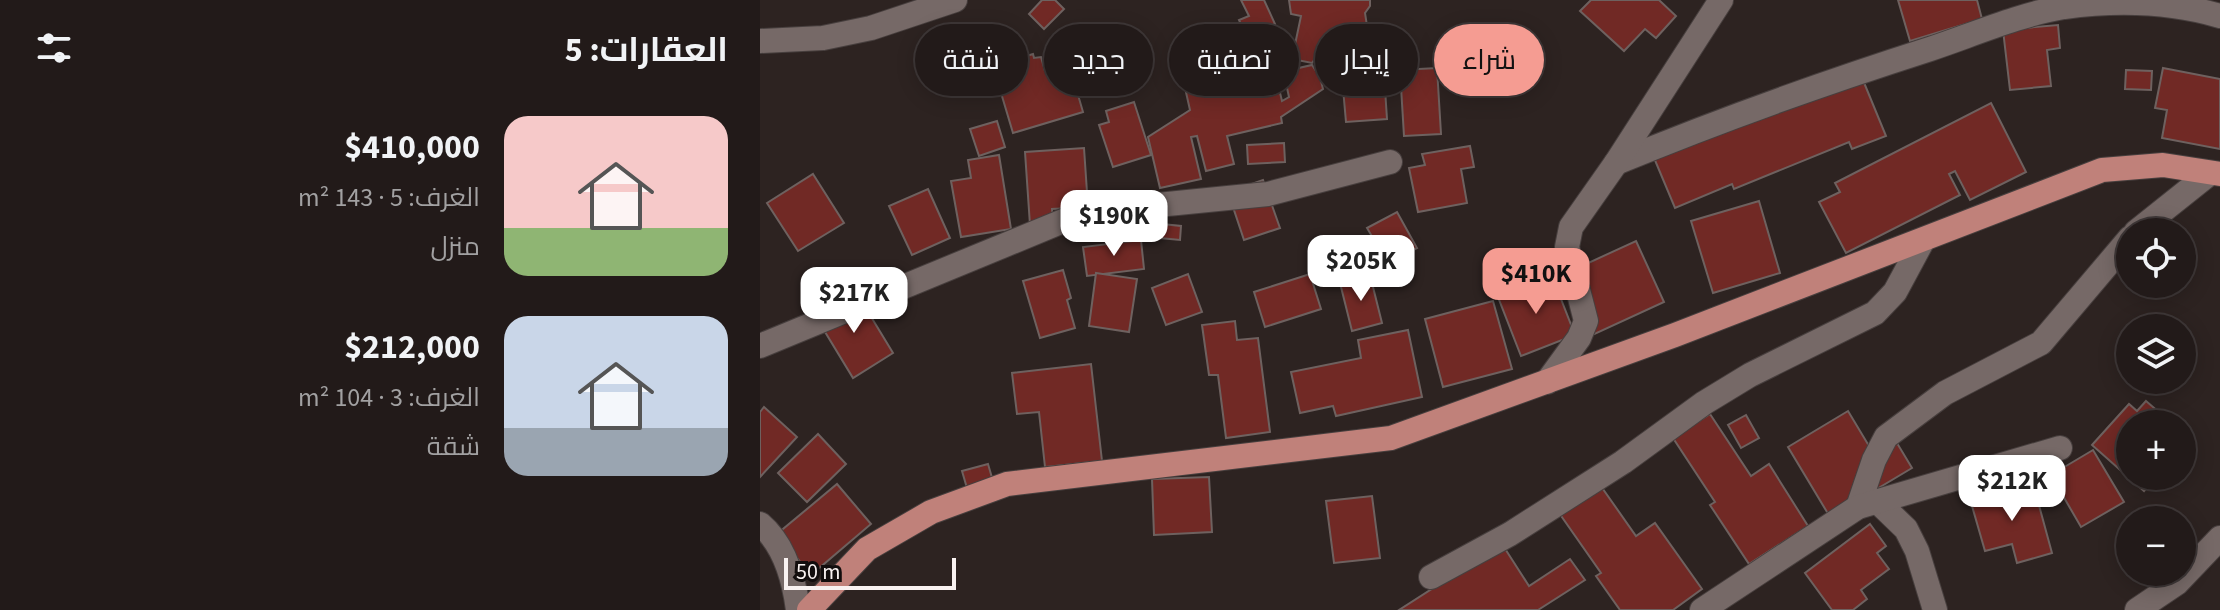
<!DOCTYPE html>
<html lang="ar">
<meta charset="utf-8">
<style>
:root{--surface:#221a19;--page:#2a2322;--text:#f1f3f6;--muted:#a2a1a2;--line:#3f3838;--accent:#f59c92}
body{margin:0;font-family:"Source Sans 3",Cairo,sans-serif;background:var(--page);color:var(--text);direction:rtl;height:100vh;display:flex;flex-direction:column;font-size:30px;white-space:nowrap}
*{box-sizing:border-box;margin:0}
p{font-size:26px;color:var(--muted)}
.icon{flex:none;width:44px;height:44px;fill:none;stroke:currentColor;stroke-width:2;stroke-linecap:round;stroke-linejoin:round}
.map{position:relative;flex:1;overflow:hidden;direction:ltr}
.sheet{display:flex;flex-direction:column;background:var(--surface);width:760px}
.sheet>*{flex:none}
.banner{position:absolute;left:24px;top:24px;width:760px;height:72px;direction:rtl;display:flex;gap:16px}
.tools{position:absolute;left:1356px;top:218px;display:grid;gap:16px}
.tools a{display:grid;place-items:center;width:80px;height:80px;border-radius:50%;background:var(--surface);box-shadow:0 4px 20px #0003,0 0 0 2px var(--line);font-size:40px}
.scale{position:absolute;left:24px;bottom:20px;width:172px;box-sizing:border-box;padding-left:8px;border:4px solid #f9f2f1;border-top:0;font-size:22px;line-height:28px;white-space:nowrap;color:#f9f2f1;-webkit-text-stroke:6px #120d0d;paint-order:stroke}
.price{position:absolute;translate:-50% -68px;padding:0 18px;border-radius:16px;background:#fff;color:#222;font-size:26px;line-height:52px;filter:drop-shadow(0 2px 4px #0008)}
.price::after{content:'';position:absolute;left:50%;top:48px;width:24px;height:18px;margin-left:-12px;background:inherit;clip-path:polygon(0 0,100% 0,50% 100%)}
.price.active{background:var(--accent);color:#111}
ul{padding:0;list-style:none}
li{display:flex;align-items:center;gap:24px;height:200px;padding:0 32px}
li span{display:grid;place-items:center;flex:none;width:224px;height:160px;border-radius:24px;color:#555}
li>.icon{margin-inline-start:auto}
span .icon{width:96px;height:96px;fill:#fffc;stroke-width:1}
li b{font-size:34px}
h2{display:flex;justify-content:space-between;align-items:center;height:96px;padding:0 32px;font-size:34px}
.chip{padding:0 28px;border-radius:36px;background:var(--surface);box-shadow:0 4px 20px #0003,0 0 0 2px var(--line);font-size:28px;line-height:72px}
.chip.active{background:var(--accent);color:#111}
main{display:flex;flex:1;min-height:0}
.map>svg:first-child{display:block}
</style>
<main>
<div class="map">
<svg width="1460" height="610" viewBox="0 0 1460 610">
<rect width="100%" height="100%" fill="#2d2321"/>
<g fill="#712925" stroke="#6e615f" stroke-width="2">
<polygon points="282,0 295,0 304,9 284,29 269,14"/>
<polygon points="481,0 504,0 515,24 487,37 479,20 489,16"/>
<polygon points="529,0 610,0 610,6 605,13 607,26 619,28 623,51 618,57 603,59 607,41 588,66 577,64 560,52 552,63 532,59 541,16 531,14"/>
<polygon points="831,0 899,0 916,16 896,38 885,29 864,51 820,11"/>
<polygon points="1138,0 1217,0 1222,19 1150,41"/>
<polygon points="1298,25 1300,48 1287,50 1291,86 1250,90 1243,30"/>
<polygon points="504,44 507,57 514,68 522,101 529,97 524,74 530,70 552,65 560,77 563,89 521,117 522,123 467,136 474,164 446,171 437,136 431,137 441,179 400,188 388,137 430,110 423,79 438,70 469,62 475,51"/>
<polygon points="273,54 274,58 281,57 285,71 309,64 323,112 253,133 233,66"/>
<polygon points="677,68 681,134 644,136 640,70"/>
<polygon points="1098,68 1126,136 1092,149 1089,142 974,189 972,184 915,208 889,146"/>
<polygon points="1403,68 1460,79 1460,149 1402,138 1407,110 1395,108"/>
<polygon points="1366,70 1392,71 1391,90 1365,89"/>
<polygon points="624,74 627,119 586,122 582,77"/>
<polygon points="374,102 391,155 353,167 339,125 349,122 346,111"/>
<polygon points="1231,103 1266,172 1210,200 1195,171 1189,174 1200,195 1086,253 1059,202 1080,192 1075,183"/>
<polygon points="237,121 245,147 219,156 210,129"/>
<polygon points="524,143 525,162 488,164 487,145"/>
<polygon points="710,146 714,167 701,169 707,203 658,212 649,168 665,165 662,154"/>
<polygon points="324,148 328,207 292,209 293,223 270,225 265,152"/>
<polygon points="239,155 251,229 201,237 191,181 211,178 208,160"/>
<polygon points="53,174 84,223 38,251 7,203"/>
<polygon points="503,180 520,228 484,240 468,192"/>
<polygon points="168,189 190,238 152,255 129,206"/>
<polygon points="999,201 1020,273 953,293 931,221"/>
<polygon points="637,212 657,248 620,268 608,247 616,243 607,228"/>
<polygon points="402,224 421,226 420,240 400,238"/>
<polygon points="381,240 384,269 327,276 323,247"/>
<polygon points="876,241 904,302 828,337 800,276"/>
<polygon points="303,270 311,298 307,300 315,328 280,338 263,281"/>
<polygon points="336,273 377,279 369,332 329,326"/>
<polygon points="428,274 442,312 406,325 392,288"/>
<polygon points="550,274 561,309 505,327 494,292"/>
<polygon points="610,275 622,323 592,331 580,283"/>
<polygon points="792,276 815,335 761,356 738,297"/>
<polygon points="96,292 133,353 93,378 56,317"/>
<polygon points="733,301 752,369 683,387 665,319"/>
<polygon points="475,321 477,340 498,338 510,432 466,438 458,375 449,375 442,325"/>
<polygon points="648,330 662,397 576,416 573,406 540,413 531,372 601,358 598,340"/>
<polygon points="331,364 342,461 285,467 279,412 257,414 252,373"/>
<polygon points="1386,401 1400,413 1393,420 1398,424 1370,424 1370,476 1397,476 1384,491 1332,445 1369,404 1377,411"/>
<polygon points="4,407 37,437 0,477 0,412"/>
<polygon points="1088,411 1115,456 1137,443 1152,468 1070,517 1028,447"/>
<polygon points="950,414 991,476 1009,464 1048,526 989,564 950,505 955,502 913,438"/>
<polygon points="986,415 999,438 981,448 968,425"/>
<polygon points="58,434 86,464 47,502 18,473"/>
<polygon points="1333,450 1364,502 1321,527 1291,475"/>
<polygon points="228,464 235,488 209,495 202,471"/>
<polygon points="449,477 452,532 394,535 392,479"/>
<polygon points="838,482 876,536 895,523 942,589 913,610 860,610 836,576 841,573 797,510"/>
<polygon points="77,484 111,524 51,575 17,534"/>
<polygon points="1274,487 1292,553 1257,563 1252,544 1225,551 1210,499 1245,490 1246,495"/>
<polygon points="612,496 620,558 574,563 566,501"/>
<polygon points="1110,524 1126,546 1117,553 1129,569 1101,590 1107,599 1093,610 1072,610 1045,573"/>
<polygon points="742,544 769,586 810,559 825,580 778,610 639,610"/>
</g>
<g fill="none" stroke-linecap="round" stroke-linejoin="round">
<g stroke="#473f3e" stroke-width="26">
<g id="minor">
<polyline points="0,41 63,38 111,28 195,0"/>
<path d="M856,163C960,120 1064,83 1170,49C1212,35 1261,14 1304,7C1356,0 1409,1 1460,16"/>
<polyline points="1376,232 1450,173"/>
<polyline points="0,346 308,219 337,211 508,194 630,162"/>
<polyline points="787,382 819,338 826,321 807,247 811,227 856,163 961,0"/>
<polyline points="1117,501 1146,529 1157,551 1175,610"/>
<polyline points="1098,507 1114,460 1126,437 1185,393 1281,343 1370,238"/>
<path d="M0,524C25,545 34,579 38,610"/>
<polyline points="671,577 750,534 863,462 944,403 990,375 1115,313 1135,292 1163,240"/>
<polyline points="942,610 1098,507 1300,448"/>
<polyline points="1377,610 1417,583 1460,538"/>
</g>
</g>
<g stroke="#473f3e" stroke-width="26">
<polyline id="major" points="49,610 107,549 171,512 247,484 631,438 915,335 1342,170 1403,165 1460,174"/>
</g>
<use href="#minor" stroke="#766967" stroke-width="24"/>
<use href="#major" stroke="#c0817a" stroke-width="24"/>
</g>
</svg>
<div class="tools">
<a><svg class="icon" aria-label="locate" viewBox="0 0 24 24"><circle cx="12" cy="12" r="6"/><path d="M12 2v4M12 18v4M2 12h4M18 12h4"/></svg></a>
<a><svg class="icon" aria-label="layers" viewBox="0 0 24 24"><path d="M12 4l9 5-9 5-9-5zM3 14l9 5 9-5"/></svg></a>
<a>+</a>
<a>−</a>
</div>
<div class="scale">50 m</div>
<b class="price" style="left:354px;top:258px">$190K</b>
<b class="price" style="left:601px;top:303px">$205K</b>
<b class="price active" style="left:776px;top:316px">$410K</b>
<b class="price" style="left:94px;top:335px">$217K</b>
<b class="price" style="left:1252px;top:523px">$212K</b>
<div class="banner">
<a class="chip active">شراء</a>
<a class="chip">إيجار</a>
<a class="chip">تصفية</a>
<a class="chip">جديد</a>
<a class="chip">شقة</a>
</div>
</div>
<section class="sheet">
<h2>العقارات: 5<svg class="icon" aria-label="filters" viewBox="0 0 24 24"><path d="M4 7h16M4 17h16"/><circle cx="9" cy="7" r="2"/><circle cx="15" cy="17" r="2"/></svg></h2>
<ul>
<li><span style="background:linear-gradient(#f6c9c9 70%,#8fb573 0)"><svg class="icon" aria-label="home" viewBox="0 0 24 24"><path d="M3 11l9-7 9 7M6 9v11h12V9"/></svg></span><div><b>$410,000</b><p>الغرف: 5 · 143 m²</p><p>منزل</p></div></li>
<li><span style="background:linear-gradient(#c9d6e8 70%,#9aa5b1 0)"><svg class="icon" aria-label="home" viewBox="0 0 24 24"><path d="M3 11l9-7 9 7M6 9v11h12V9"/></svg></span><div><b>$212,000</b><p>الغرف: 3 · 104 m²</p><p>شقة</p></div></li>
</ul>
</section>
</main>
